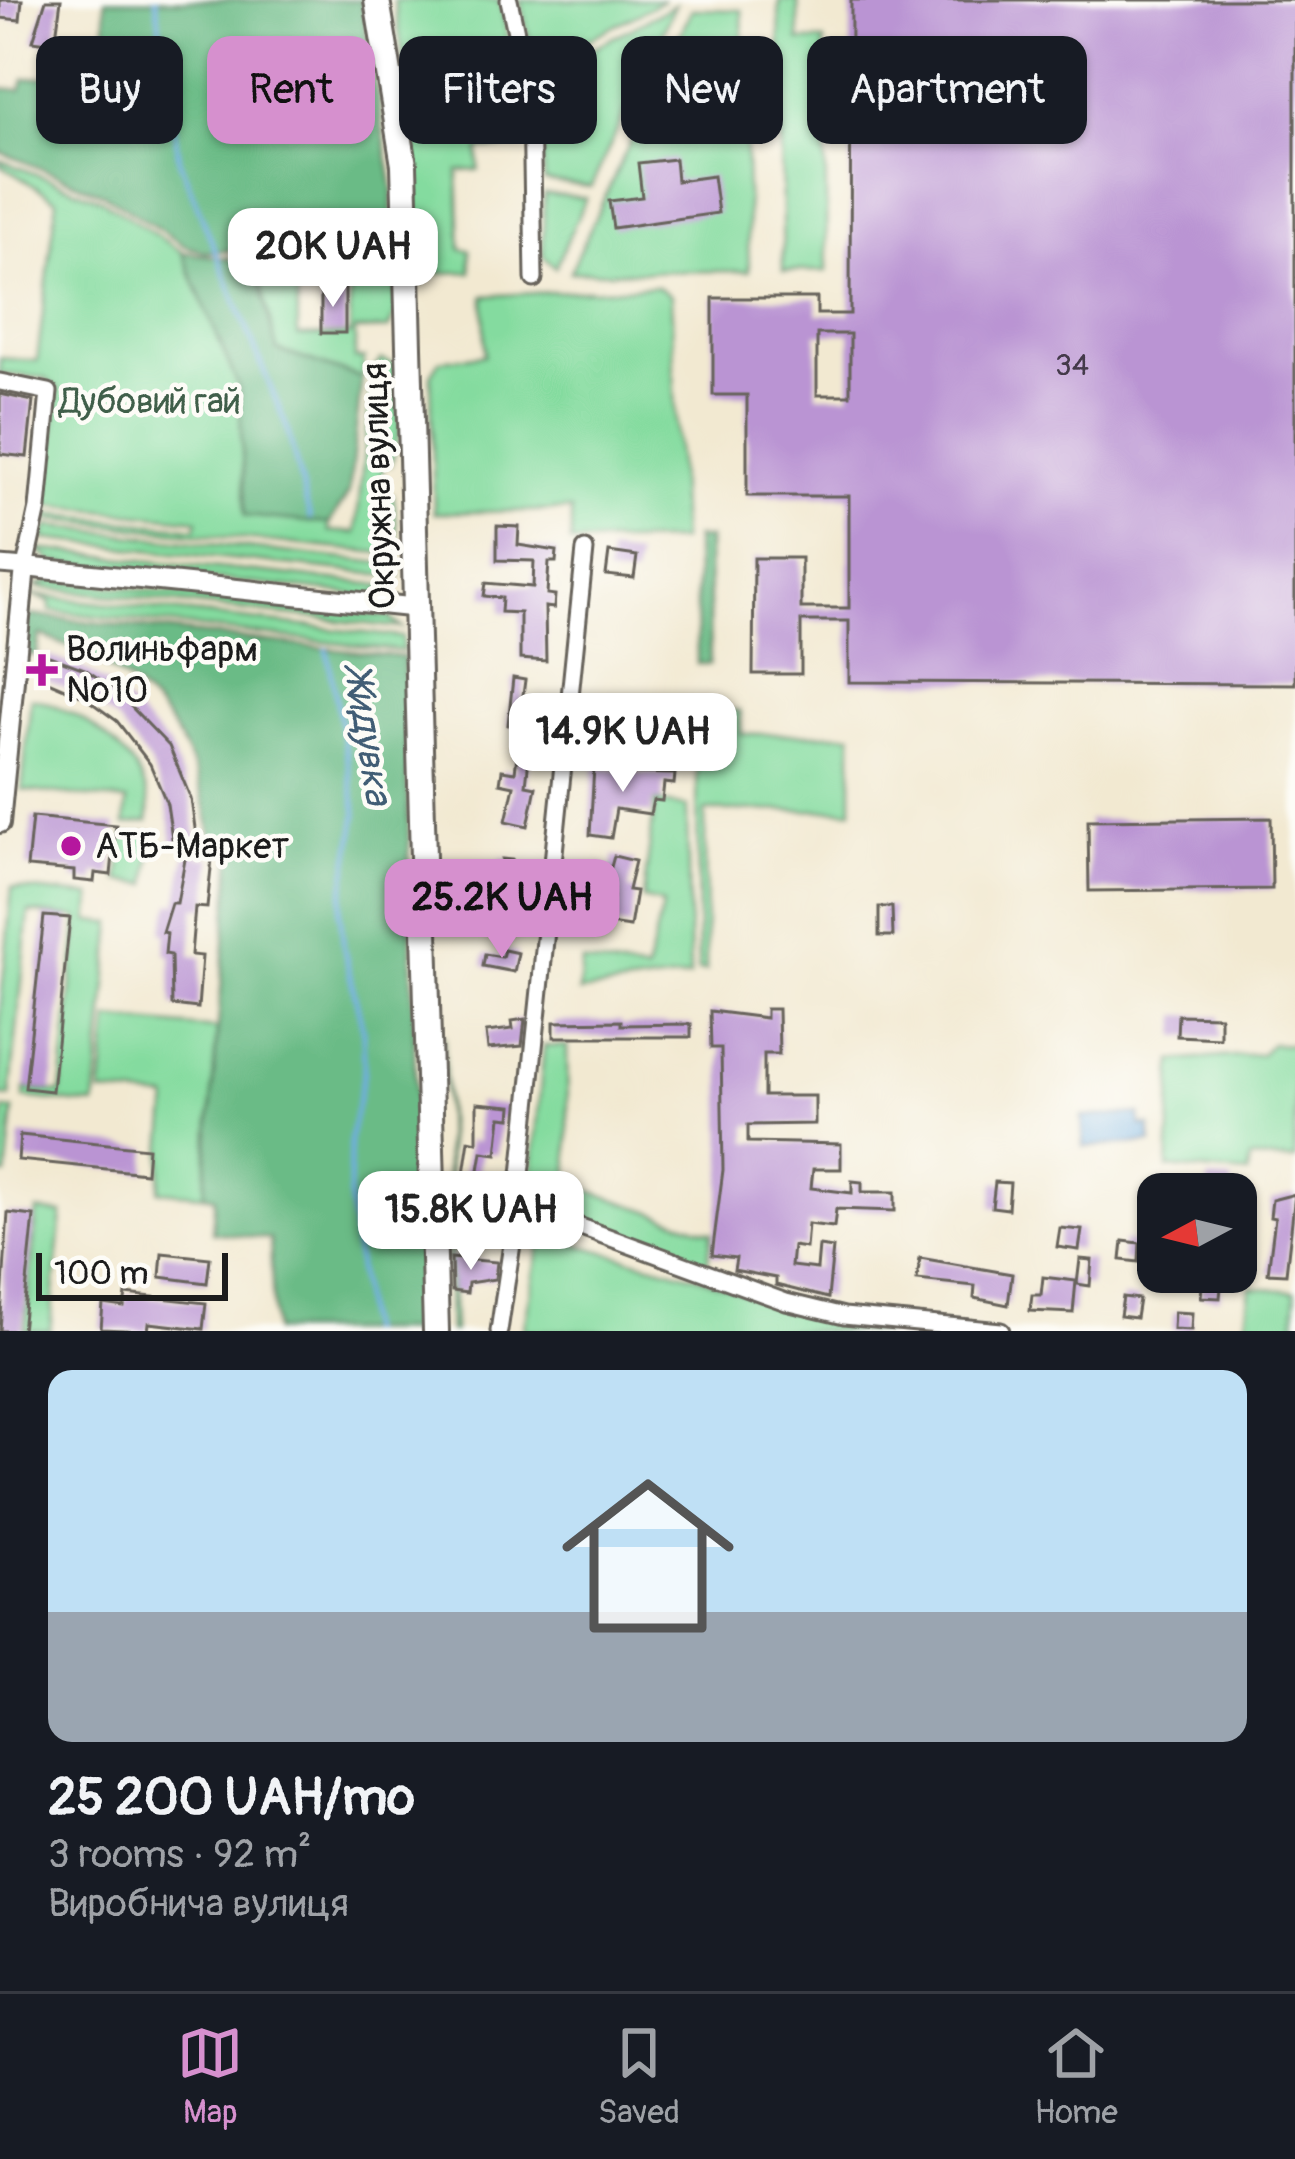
<!DOCTYPE html>
<meta charset="utf-8">
<style>
:root{--surface:#171b24;--page:#20242c;--text:#f1f3f6;--muted:#9ea1a6;--line:#363941;--accent:#d690ce}
body{margin:0;font-family:Pangolin,sans-serif;background:var(--page);color:var(--text);height:100vh;display:flex;flex-direction:column;font-size:45px;white-space:nowrap}
*{box-sizing:border-box;margin:0}
p{font-size:39px;color:var(--muted)}
.icon{flex:none;width:66px;height:66px;fill:none;stroke:currentColor;stroke-width:2;stroke-linecap:round;stroke-linejoin:round}
.map{position:relative;height:1331px;overflow:hidden}
.sheet{display:flex;flex-direction:column;background:var(--surface);flex:1}
.sheet>*{flex:none}
.guide{position:absolute;left:36px;top:36px;width:1224px;height:108px;display:flex;gap:24px}
.needle{width:78px;rotate:263deg}
.buttons{position:absolute;left:1137px;top:1173px;display:grid;gap:24px}
.buttons a{display:grid;place-items:center;width:120px;height:120px;border-radius:24px;background:var(--surface);box-shadow:0 3px 9px #0004;font-size:60px}
.scale{position:absolute;left:36px;bottom:30px;width:192px;box-sizing:border-box;padding-left:12px;border:6px solid #1c1c1c;border-top:0;font-size:33px;line-height:42px;white-space:nowrap;color:#1c1c1c;-webkit-text-stroke:9px #fdfcf7;paint-order:stroke}
.price{position:absolute;translate:-50% -102px;padding:0 27px;border-radius:24px;background:#fff;color:#222;font-size:39px;line-height:78px;filter:drop-shadow(0 3px 6px #0008)}
.price::after{content:'';position:absolute;left:50%;top:72px;width:36px;height:27px;margin-left:-18px;background:inherit;clip-path:polygon(0 0,100% 0,50% 100%)}
.price.active{background:var(--accent);color:#111}
ul{padding:0;list-style:none}
li{display:grid;align-content:center;gap:24px;height:636px;padding:0 48px}
li span{display:grid;place-items:center;height:372px;border-radius:24px;color:#555}
li>.icon{margin-inline-start:auto}
span .icon{width:216px;height:216px;fill:#fffc;stroke-width:1}
li b{font-size:51px}
.pill{padding:0 42px;border-radius:24px;background:var(--surface);box-shadow:0 3px 9px #0004;font-size:42px;line-height:108px}
.pill.active{background:var(--accent);color:#111}
.tab-bar{display:flex;justify-content:space-around;align-items:center;height:168px;border-top:3px solid var(--line);background:var(--surface);font-size:33px;color:var(--muted)}
.tab-bar a{display:grid;justify-items:center;gap:6px}
.tab-bar .active{color:var(--accent)}
.map>svg:first-child{display:block}
</style>
<div class="map">
<svg width="1295" height="1331" viewBox="0 0 1295 1331">
<rect width="100%" height="100%" fill="#fdfcf7"/>
<filter id="ink" filterUnits="userSpaceOnUse"><feTurbulence type="fractalNoise" baseFrequency=".00833" numOctaves="2"/><feDisplacementMap in="SourceGraphic" scale="24" xChannelSelector="R" yChannelSelector="G"/><feConvolveMatrix kernelMatrix="1 2 1 2 8 2 1 2 1" color-interpolation-filters="sRGB"/></filter>
<filter id="wash" filterUnits="userSpaceOnUse"><feTurbulence type="fractalNoise" baseFrequency=".004" numOctaves="4" result="noise"/><feDisplacementMap in="SourceGraphic" scale="48" xChannelSelector="R" yChannelSelector="G"/><feGaussianBlur stdDeviation="2.7" result="paint"/><feColorMatrix in="noise" values="0 0 0 0 0 0 0 0 0 0 0 0 0 0 0 0 0 1.4 0 .05"/><feComposite in="paint" operator="in"/></filter>
<g filter="url(#wash)">
<rect width="100%" height="100%" fill="#f2e9d1"/>
<g fill="#84db9f" stroke="#507c5e" stroke-width="3">
<polygon points="394,0 499,0 519,83 520,147 479,149 479,170 458,171 461,249 470,250 471,272 437,273 419,257 412,114"/>
<polygon points="520,0 664,0 536,67"/>
<polygon points="779,0 798,0 799,41 824,41 827,271 783,271"/>
<polygon points="675,5 591,187 544,181 538,77"/>
<polygon points="692,9 742,10 749,271 570,272"/>
<polygon points="0,160 101,199 182,252 239,388 246,516 329,524 329,531 356,533 372,370 382,360 398,366 400,429 391,465 382,466 383,495 393,495 400,555 45,519 46,514 196,528 198,520 47,505 58,388 45,378 0,374 0,358 37,361 57,200 0,165"/>
<polygon points="544,194 586,198 555,268 543,256"/>
<polygon points="255,262 297,270 298,336 350,335 350,282 311,282 313,271 390,267 395,273 396,313 388,329 355,330 355,359 364,359 362,378 277,350"/>
<polygon points="657,286 671,296 681,541 571,543 571,510 434,513 431,375 440,360 485,355 484,296"/>
<polygon points="48,526 401,565 400,577 43,539"/>
<polygon points="37,549 390,586 370,596 53,562"/>
<polygon points="53,580 389,617 402,628 35,587"/>
<polygon points="32,595 402,637 403,651 50,611 51,602"/>
<path d="M31,698C79,707 160,766 148,821L125,825L127,801L22,790Z"/>
<polygon points="697,711 740,711 741,734 852,734 852,810 705,811 706,971 698,971"/>
<polygon points="655,802 687,807 690,977 579,992 582,962 646,972 663,904 643,899"/>
<polygon points="149,832 153,835 148,884 119,881 124,835"/>
<polygon points="12,888 92,896 89,921 113,923 95,1105 24,1098 25,1090 61,1093 78,918 29,912 10,1097 0,1096 0,1012"/>
<polygon points="109,1019 217,1029 204,1195 159,1191 168,1099 101,1093"/>
<polygon points="444,1035 454,1331 449,1331"/>
<polygon points="1271,1044 1295,1045 1295,1160 1250,1159 1248,1174 1168,1168 1173,1061 1261,1054"/>
<polygon points="544,1046 567,1046 569,1184 712,1232 707,1266 530,1201"/>
<polygon points="4,1109 14,1110 7,1175 0,1175"/>
<polygon points="37,1211 62,1214 50,1331 25,1331"/>
<polygon points="542,1235 702,1278 785,1309 887,1331 523,1331"/>
<polygon points="1250,1287 1295,1291 1295,1331 1245,1331"/>
</g>
<g fill="#6bbb86" stroke="#446c51" stroke-width="3">
<polygon points="105,0 361,0 393,190 392,242 206,252 185,246 104,194 0,152 0,88 21,90 24,79 106,70"/>
<polygon points="182,252 255,262 277,350 362,378 349,493 329,524 245,516 239,388"/>
<polygon points="695,538 708,538 710,664 697,664"/>
<path d="M29,615L404,657L422,1331H274L270,1239L212,1232L215,1197L204,1195L233,844L212,840C195,729 145,674 40,635L37,656L25,654Z"/>
</g>
<polygon fill="#6eade1" stroke="#45647e" stroke-width="3" points="1140,1114 1141,1126 1150,1126 1152,1143 1084,1147 1082,1117"/>
<g fill="none" stroke-linecap="round" stroke-linejoin="round">
<g stroke="#6eade1" stroke-width="4.5">
<polyline points="156,0 179,160 287,428 310,518"/>
<polyline points="327,649 357,814 340,912 344,950 363,1029 364,1072 350,1138 349,1196 366,1331"/>
</g>
</g>
<g id="blocks">
<g fill="#ba94d3" fill-rule="evenodd">
<polygon points="0,0 22,0 20,20 0,18"/>
<polygon points="46,0 61,0 55,44 33,41"/>
<path d="M851,0H1295V684L849,682V621H801V674H753L754,558H801V608H849V496H747V395H713V298H817V314H850ZM817,334H850V395H817Z"/>
<polygon points="675,159 677,181 713,176 718,213 613,228 609,201 642,197 638,163"/>
<rect x="321" y="287" width="24" height="46"/>
<polygon points="0,394 33,401 27,457 0,454"/>
<polygon points="497,526 519,527 518,545 557,551 556,562 549,562 547,594 555,595 554,608 545,607 546,661 520,659 520,613 501,612 502,598 484,596 486,583 533,587 534,561 497,560"/>
<polygon points="609,552 637,556 634,578 606,575"/>
<polygon points="46,655 85,669 114,689 169,746 191,799 199,857 212,858 207,908 195,907 191,955 202,956 198,1008 172,1005 171,955 165,954 167,933 162,932 171,903 177,903 188,843 173,845 167,804 150,764 117,721 81,695 41,678"/>
<polygon points="513,678 525,680 519,726 508,725"/>
<polygon points="642,696 653,698 652,706 671,710 671,737 642,731 640,741 621,738 619,750 589,752 592,733 602,734 604,723 631,724 634,704 641,705"/>
<polygon points="521,724 547,727 542,759 529,758 526,785 536,787 528,826 506,821 514,786 500,783 502,770 515,772"/>
<polygon points="624,761 634,763 633,773 675,774 674,784 664,783 662,801 653,800 650,814 616,809 611,838 590,835 594,767 622,770"/>
<polygon points="32,817 116,825 111,875 95,873 94,882 74,880 74,871 27,867"/>
<polygon points="1271,818 1272,889 1089,891 1088,820"/>
<polygon points="614,856 635,861 628,890 636,891 630,927 609,924 613,897 582,894 580,865 611,867"/>
<polygon points="502,859 512,860 510,874 532,876 530,897 491,890"/>
<polygon points="879,907 892,907 893,936 879,936"/>
<polygon points="44,916 70,918 52,1091 25,1088"/>
<polygon points="504,950 518,953 514,972 483,966 485,954 502,957"/>
<polygon points="766,1009 778,1009 779,1054 764,1054 764,1096 815,1096 815,1124 748,1125 748,1142 841,1144 841,1169 813,1169 811,1188 852,1193 852,1181 862,1182 862,1192 895,1192 895,1211 836,1209 834,1227 808,1224 806,1248 793,1246 791,1266 817,1269 819,1246 833,1248 828,1298 776,1285 776,1278 734,1270 736,1258 712,1255 723,1170 721,1048 711,1048 710,1011 766,1018"/>
<polygon points="1178,1015 1220,1016 1220,1038 1177,1036"/>
<polygon points="525,1019 522,1046 488,1049 486,1032 513,1029 512,1021"/>
<polygon points="621,1021 621,1025 691,1024 691,1037 554,1037 554,1022"/>
<polygon points="477,1103 512,1106 511,1118 501,1117 497,1154 482,1152 478,1176 504,1180 498,1220 458,1213 469,1140 477,1142"/>
<polygon points="20,1135 148,1148 146,1173 18,1160"/>
<polygon points="1208,1179 1232,1180 1232,1194 1207,1194"/>
<polygon points="995,1182 1010,1183 1008,1209 992,1207"/>
<polygon points="1295,1194 1286,1274 1268,1273 1275,1218 1270,1217 1272,1200"/>
<polygon points="8,1213 34,1216 22,1331 0,1331"/>
<polygon points="1060,1228 1082,1230 1079,1250 1057,1247"/>
<polygon points="1123,1241 1140,1243 1139,1262 1121,1260"/>
<polygon points="162,1253 210,1258 207,1283 160,1277"/>
<polygon points="451,1258 497,1262 495,1279 468,1283 467,1293 452,1291"/>
<polygon points="920,1258 1012,1274 1008,1305 974,1298 975,1286 917,1280"/>
<polygon points="1080,1259 1092,1260 1090,1286 1077,1284"/>
<polygon points="1203,1274 1222,1275 1220,1298 1201,1297"/>
<polygon points="1043,1277 1076,1281 1073,1313 1030,1311 1032,1295 1041,1295"/>
<polygon points="126,1294 206,1303 203,1329 149,1323 148,1331 101,1329 103,1304 124,1307"/>
<polygon points="1123,1297 1139,1299 1136,1318 1120,1316"/>
<polygon points="1174,1312 1192,1313 1191,1330 1173,1329"/>
</g>
</g>
</g>
<g filter="url(#ink)">
<use href="#blocks" fill-opacity="0" stroke="#67645b" stroke-width="3"/>
<g fill="none" stroke-linecap="round" stroke-linejoin="round">
<g stroke="#67645b" stroke-width="21">
<g id="minor">
<polyline points="509,0 531,102 534,279"/>
<polyline points="0,382 49,392 38,508 25,567 0,565"/>
<polyline points="518,1204 786,1302 844,1316 1001,1331"/>
<polyline points="499,1331 518,1204 585,550"/>
</g>
</g>
<g stroke="#67645b" stroke-width="24">
<polyline id="tertiary" points="0,823 25,567 419,608"/>
</g>
<g stroke="#67645b" stroke-width="30">
<polyline id="primary" points="377,0 404,165 436,1331"/>
</g>
<use href="#minor" stroke="#fff" stroke-width="15"/>
<use href="#tertiary" stroke="#fff" stroke-width="18"/>
<use href="#primary" stroke="#fff" stroke-width="24"/>
</g>
</g>
<g fill="#b5179e" stroke="#fdfcf7" stroke-width="4.5">
<path d="M36 652h12v12h12v12h-12v12h-12v-12h-12v-12h12z"/>
<circle cx="71" cy="846" r="12"/>
</g>
<g text-anchor="middle" dominant-baseline="central" stroke-width="9" stroke-linejoin="round" paint-order="stroke">
<g font-size="30" fill="#443a4a">
<text x="1072" y="365">34</text>
</g>
<g font-size="36" fill="#405f4a" stroke="#fdfcf7">
<text x="150" y="401">Дубовий гай</text>
</g>
<g font-size="36" fill="#1c1c1c" stroke="#fdfcf7">
<text transform="translate(379 486) rotate(-92)">Окружна вулиця</text>
</g>
<g font-size="36" fill="#1c1c1c" stroke="#fdfcf7" text-anchor="start">
<text x="66" y="649">Волиньфарм<tspan x="66" dy="41">№10</tspan></text>
<text x="95" y="846">АТБ-Маркет</text>
</g>
<g font-size="39" font-style="italic" fill="#415d75" stroke="#fdfcf7">
<text transform="translate(368 736) rotate(81)">Жидувка</text>
</g>
</g>
</svg>
<div class="buttons">
<a><svg class="needle" viewBox="-14 -14 28 28"><path d="M0-13l5 13h-10z" fill="#e53935"/><path d="M0 13l5-13h-10z" fill="#9ea1a6"/></svg></a>
</div>
<div class="scale">100 m</div>
<b class="price" style="left:333px;top:310px">20K UAH</b>
<b class="price" style="left:623px;top:795px">14.9K UAH</b>
<b class="price active" style="left:502px;top:961px">25.2K UAH</b>
<b class="price" style="left:471px;top:1273px">15.8K UAH</b>
<div class="guide">
<a class="pill">Buy</a>
<a class="pill active">Rent</a>
<a class="pill">Filters</a>
<a class="pill">New</a>
<a class="pill">Apartment</a>
</div>
</div>
<section class="sheet">
<ul>
<li><span style="background:linear-gradient(#bfe0f5 65%,#9aa5b1 0)"><svg class="icon" aria-label="home" viewBox="0 0 24 24"><path d="M3 11l9-7 9 7M6 9v11h12V9"/></svg></span><div><b>25 200 UAH/mo</b><p>3 rooms · 92 m²</p><p>Виробнича вулиця</p></div></li>
</ul>
</section>
<nav class="tab-bar">
<a class="active"><svg class="icon" aria-label="map" viewBox="0 0 24 24"><path d="M3 6l6-2 6 2 6-2v14l-6 2-6-2-6 2zM9 4v14M15 6v14"/></svg>Map</a>
<a><svg class="icon" aria-label="saved" viewBox="0 0 24 24"><path d="M7 4h10v16l-5-4-5 4z"/></svg>Saved</a>
<a><svg class="icon" aria-label="home" viewBox="0 0 24 24"><path d="M3 11l9-7 9 7M6 9v11h12V9"/></svg>Home</a>
</nav>
